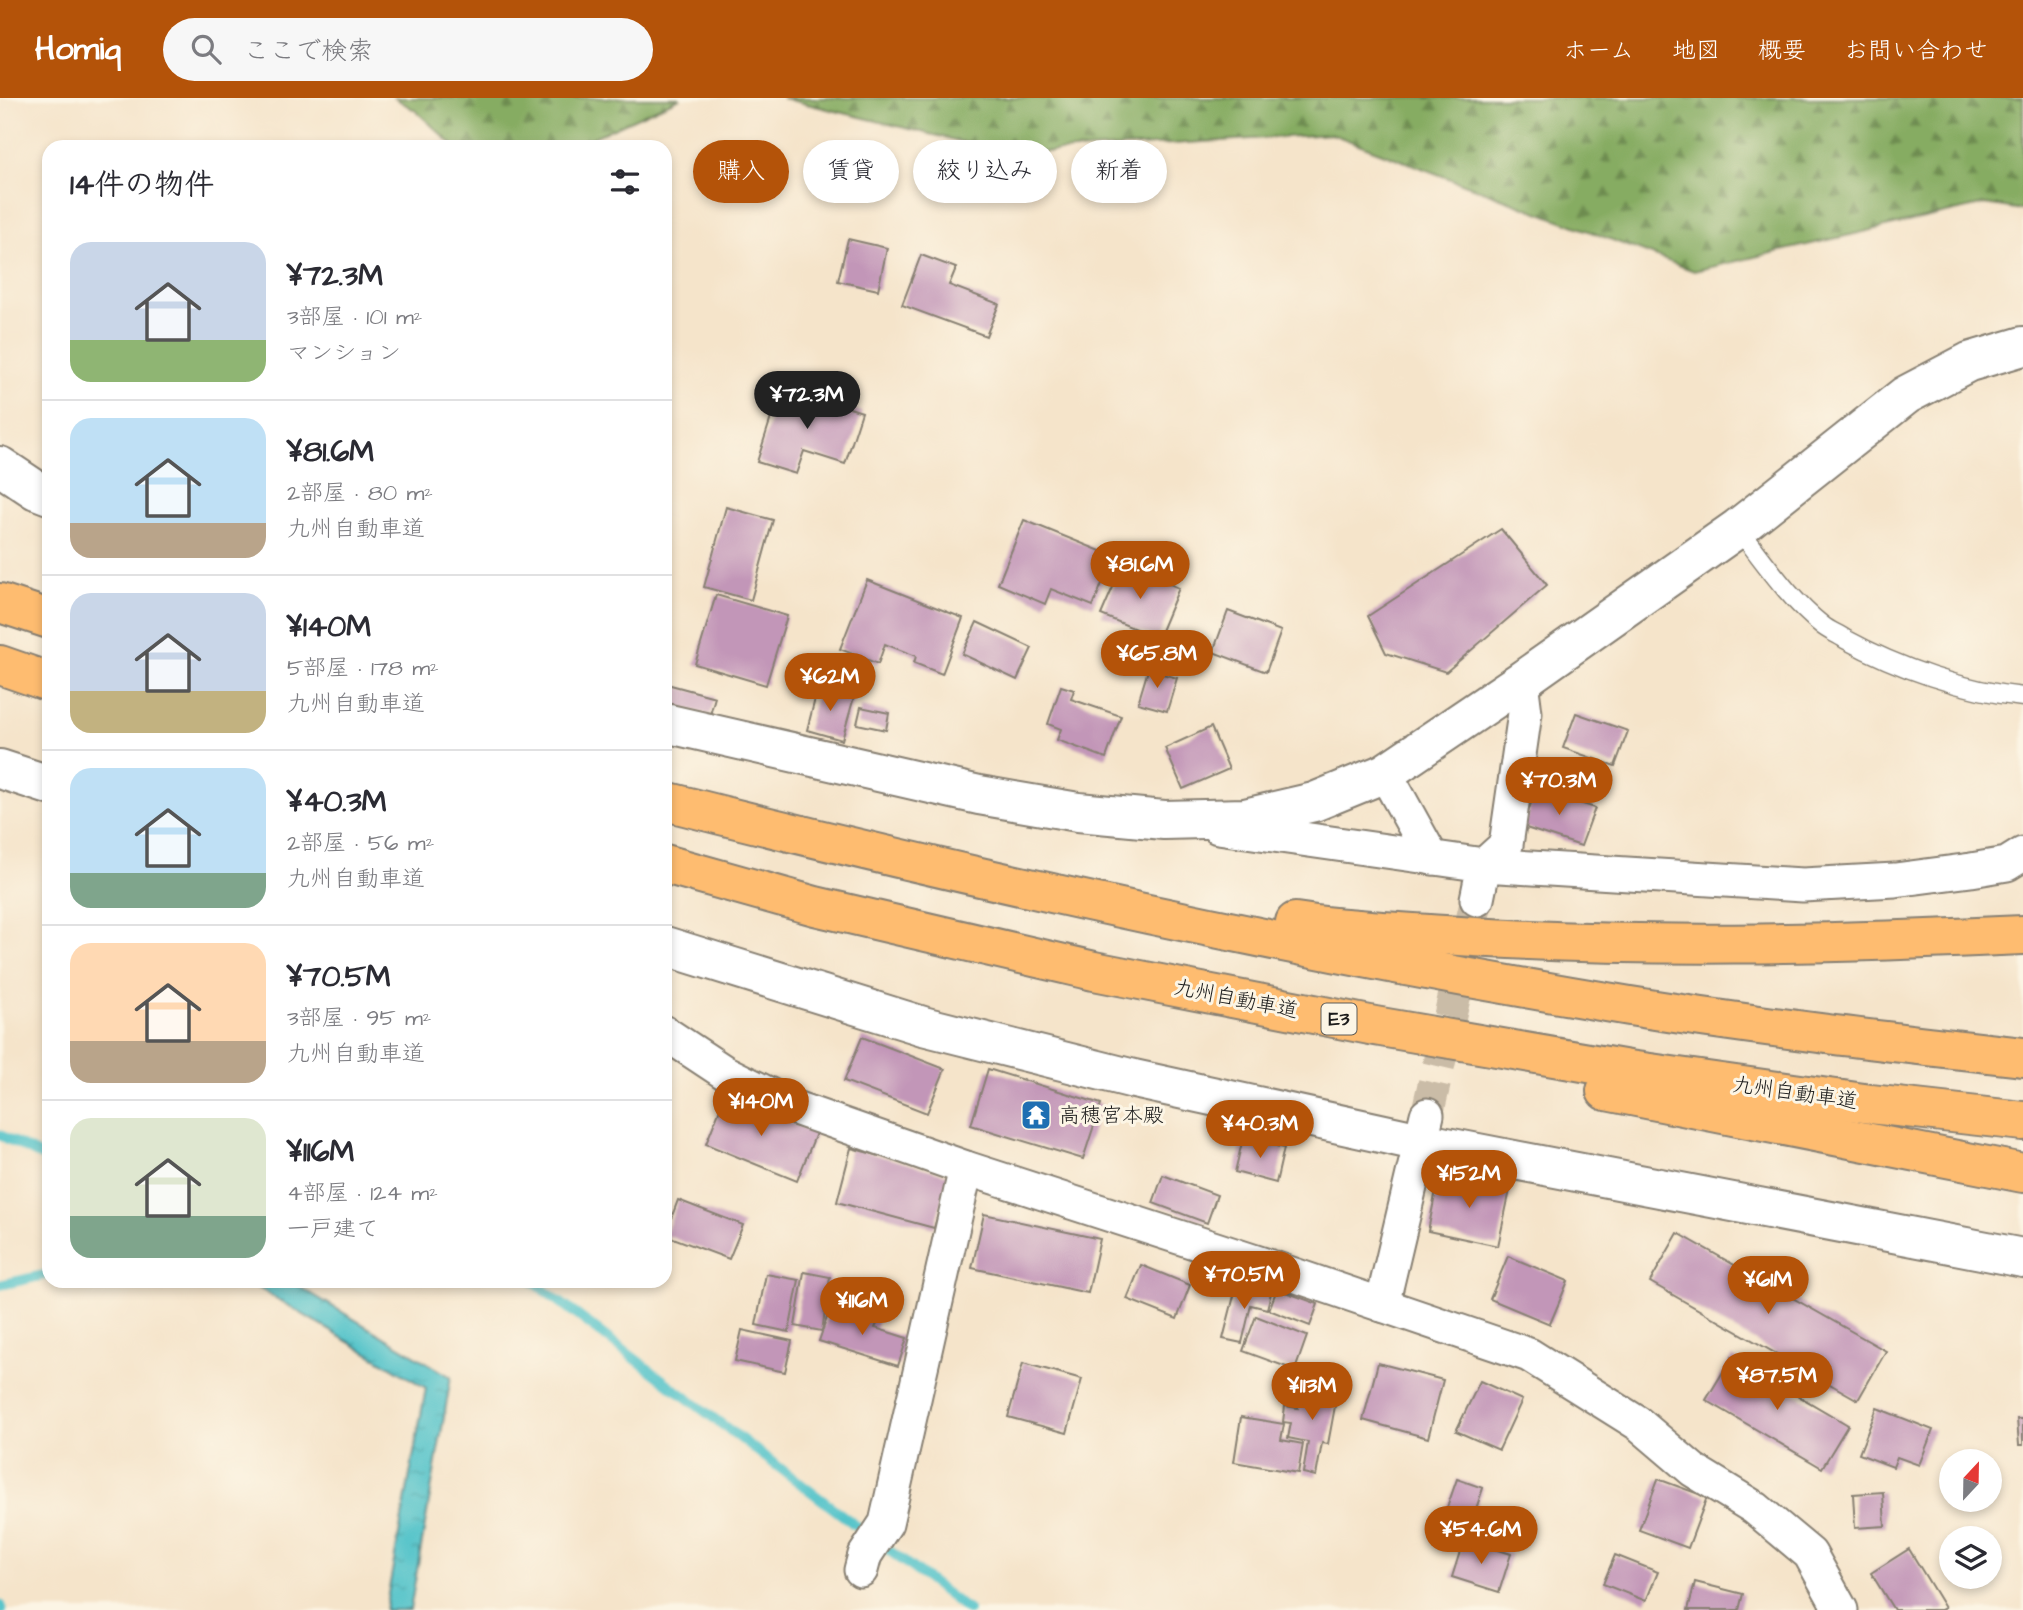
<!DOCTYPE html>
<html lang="ja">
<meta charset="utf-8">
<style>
:root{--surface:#fff;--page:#f7f7f7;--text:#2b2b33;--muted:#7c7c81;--line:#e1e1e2;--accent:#b45309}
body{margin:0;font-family:"Architects Daughter","Klee One",sans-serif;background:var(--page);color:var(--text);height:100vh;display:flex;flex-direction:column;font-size:26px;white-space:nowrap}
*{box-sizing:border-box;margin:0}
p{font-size:23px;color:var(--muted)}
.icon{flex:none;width:38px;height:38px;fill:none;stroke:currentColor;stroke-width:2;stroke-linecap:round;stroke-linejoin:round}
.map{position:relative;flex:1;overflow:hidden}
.details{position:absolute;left:42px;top:42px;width:630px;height:1148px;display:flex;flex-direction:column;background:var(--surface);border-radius:21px;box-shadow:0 4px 10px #0003}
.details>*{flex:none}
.hud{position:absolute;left:693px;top:42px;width:665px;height:63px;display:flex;gap:14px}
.needle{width:46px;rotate:22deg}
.fabs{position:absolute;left:1939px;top:1351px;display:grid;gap:14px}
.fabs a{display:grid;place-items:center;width:63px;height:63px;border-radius:50%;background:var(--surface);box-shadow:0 4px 10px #0003;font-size:35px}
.price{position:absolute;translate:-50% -60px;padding:0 16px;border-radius:24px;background:var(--accent);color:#fff;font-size:23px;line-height:46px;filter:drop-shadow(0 2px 4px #0008)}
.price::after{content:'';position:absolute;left:50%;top:42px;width:21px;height:16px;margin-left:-10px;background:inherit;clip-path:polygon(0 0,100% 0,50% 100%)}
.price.selected{background:#222;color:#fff}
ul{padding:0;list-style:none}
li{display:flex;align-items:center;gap:21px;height:175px;padding:0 28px}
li+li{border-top:2px solid var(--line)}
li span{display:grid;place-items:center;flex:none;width:196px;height:140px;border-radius:21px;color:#555}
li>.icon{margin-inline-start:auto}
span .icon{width:84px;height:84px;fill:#fffc;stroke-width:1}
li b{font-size:30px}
h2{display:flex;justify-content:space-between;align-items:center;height:84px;padding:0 28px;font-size:30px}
.tag{padding:0 24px;border-radius:32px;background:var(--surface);box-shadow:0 4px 10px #0003;font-size:24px;line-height:63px}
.tag.selected{background:var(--accent);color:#fff}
header{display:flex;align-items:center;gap:42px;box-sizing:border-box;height:98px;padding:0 35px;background:var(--accent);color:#fff}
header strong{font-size:33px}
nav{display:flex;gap:38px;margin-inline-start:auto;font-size:24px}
.search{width:490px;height:63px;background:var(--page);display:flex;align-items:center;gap:18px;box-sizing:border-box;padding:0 24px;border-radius:38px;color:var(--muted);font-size:26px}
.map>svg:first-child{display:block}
</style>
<header>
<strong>Homiq</strong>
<div class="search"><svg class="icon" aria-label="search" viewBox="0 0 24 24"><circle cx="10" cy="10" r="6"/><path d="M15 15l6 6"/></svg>ここで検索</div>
<nav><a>ホーム</a><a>地図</a><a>概要</a><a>お問い合わせ</a></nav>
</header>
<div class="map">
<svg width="2023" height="1512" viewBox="0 0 2023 1512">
<defs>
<pattern id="forest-firs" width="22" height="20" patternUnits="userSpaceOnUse" patternTransform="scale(1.75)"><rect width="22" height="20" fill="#86ac62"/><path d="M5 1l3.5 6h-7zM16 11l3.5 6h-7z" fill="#6d8b50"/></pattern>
<pattern id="water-ripples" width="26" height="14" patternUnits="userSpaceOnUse" patternTransform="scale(1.75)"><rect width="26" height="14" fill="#56c4ca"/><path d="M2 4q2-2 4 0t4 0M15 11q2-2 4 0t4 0" fill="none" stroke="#4aa8ad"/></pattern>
</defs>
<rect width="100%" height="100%" fill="#fcf5e5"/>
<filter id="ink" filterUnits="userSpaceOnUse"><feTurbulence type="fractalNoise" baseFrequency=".0143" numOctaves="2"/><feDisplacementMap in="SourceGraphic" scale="14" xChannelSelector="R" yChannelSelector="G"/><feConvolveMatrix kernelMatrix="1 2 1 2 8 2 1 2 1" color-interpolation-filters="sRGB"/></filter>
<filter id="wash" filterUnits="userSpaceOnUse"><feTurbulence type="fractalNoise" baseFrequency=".00686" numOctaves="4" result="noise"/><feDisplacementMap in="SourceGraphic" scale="28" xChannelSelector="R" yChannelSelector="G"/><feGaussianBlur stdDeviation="1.57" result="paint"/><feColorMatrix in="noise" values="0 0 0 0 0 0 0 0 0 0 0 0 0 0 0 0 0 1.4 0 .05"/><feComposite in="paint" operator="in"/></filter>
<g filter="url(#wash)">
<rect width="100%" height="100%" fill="#f5e4ca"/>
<g fill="url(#forest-firs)" stroke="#51643f" stroke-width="2">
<polygon points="395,0 680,0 572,49 455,49 416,13"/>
<polygon points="782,0 2023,0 2023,112 1985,106 1694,173 1332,36 1012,56"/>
</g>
<polygon fill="url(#water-ripples)" stroke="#397073" stroke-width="2" points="247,1183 290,1183 451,1279 410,1512 385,1512 426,1290"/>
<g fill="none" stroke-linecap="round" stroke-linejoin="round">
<g stroke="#56c4ca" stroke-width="10">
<polyline points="0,1037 49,1062"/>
<polyline points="532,1183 968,1512"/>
<polyline points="0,1187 49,1176"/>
<polyline points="0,1507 2,1512"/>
</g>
</g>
<g id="blocks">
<g fill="#c296b8">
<polygon points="848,141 887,150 878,192 838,183"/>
<polygon points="921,157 956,170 949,187 999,206 986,238 902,207"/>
<polygon points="781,288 862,314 845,366 804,353 796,376 757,364"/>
<polygon points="726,409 773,422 751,502 704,489"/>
<polygon points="1024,422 1113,458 1093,508 1051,491 1045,506 998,486"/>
<polygon points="1501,431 1547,487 1446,574 1386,555 1368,518"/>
<polygon points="1123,466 1179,490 1158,540 1101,517"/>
<polygon points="867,482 963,520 942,576 914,565 916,558 885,546 878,566 840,551"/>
<polygon points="716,497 787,518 766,587 695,566"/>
<polygon points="1228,513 1281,533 1266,574 1213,554"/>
<polygon points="977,524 1032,550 1017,582 962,556"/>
<polygon points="1148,572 1177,580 1167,613 1138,605"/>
<polygon points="667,586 715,599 710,617 665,605"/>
<polygon points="1061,588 1074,592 1071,601 1121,618 1106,660 1057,642 1061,631 1048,626"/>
<polygon points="818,589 854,599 842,642 807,632"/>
<polygon points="861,609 889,615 886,632 857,626"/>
<polygon points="1576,615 1628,633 1615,668 1563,650"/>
<polygon points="1211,629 1229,671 1183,691 1165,650"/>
<polygon points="1536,691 1595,710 1581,748 1523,729"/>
<polygon points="862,939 945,971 927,1015 844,983"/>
<polygon points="988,971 1101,1006 1083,1061 971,1027"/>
<polygon points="725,998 816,1035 797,1083 706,1046"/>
<polygon points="1243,1040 1284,1050 1276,1085 1235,1074"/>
<polygon points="851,1050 949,1077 934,1130 837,1104"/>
<polygon points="1163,1077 1217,1097 1207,1125 1153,1105"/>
<polygon points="1439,1077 1510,1092 1498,1148 1428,1133"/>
<polygon points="678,1102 743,1127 729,1161 665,1137"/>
<polygon points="984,1116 1100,1141 1088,1195 972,1170"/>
<polygon points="1678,1135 1886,1253 1858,1302 1650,1184"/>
<polygon points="1508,1158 1568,1183 1550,1226 1490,1201"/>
<polygon points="1141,1167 1190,1187 1177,1221 1127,1201"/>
<polygon points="804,1174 830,1179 822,1233 795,1228"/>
<polygon points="766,1176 799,1182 789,1234 756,1227"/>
<polygon points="1237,1186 1271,1195 1267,1211 1251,1207 1242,1245 1223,1241"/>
<polygon points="1277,1191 1318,1206 1310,1228 1269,1212"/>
<polygon points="831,1208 878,1224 875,1230 907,1240 898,1268 819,1243"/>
<polygon points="1256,1218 1307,1238 1295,1272 1243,1253"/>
<polygon points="742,1232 792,1243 785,1274 735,1263"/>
<polygon points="1732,1259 1848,1327 1822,1370 1706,1302"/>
<polygon points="1023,1265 1082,1281 1067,1335 1008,1319"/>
<polygon points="1378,1265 1443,1282 1428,1340 1363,1322"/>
<polygon points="1480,1283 1522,1302 1499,1352 1456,1333"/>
<polygon points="1302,1286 1338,1292 1328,1346 1322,1345 1316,1378 1303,1375 1308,1344 1288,1340 1291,1325 1283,1324 1285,1308 1298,1310"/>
<polygon points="1877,1310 1933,1332 1919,1367 1897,1359 1893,1369 1859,1356"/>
<polygon points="1241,1319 1284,1326 1281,1342 1303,1346 1298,1375 1234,1364"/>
<polygon points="2017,1321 2023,1321 2023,1347 2019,1347"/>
<polygon points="1457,1381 1483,1390 1476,1411 1492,1417 1484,1439 1442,1424"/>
<polygon points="1658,1381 1707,1399 1688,1450 1639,1432"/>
<polygon points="1883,1394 1885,1428 1855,1430 1853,1396"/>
<polygon points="1464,1441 1511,1456 1499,1494 1452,1479"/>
<polygon points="1909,1451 1945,1510 1941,1512 1894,1512 1871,1475"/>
<polygon points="1615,1457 1658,1474 1646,1503 1603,1486"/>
<polygon points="1695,1484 1743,1496 1739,1512 1688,1512"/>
</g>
</g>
</g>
<g filter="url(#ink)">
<use href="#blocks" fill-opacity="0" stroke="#888073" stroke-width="2"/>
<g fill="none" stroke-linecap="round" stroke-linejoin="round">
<polyline stroke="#cabca7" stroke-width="33" stroke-dasharray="33 17" stroke-linecap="butt" points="1427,1017 1477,801"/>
<g stroke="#888073" stroke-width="21">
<path id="service" d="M1738,430C1764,463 1789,501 1822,527C1829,533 1838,536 1845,541C1898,570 1964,593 2023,599"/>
</g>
<g stroke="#888073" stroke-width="37">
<g id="minor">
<polyline points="1385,675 1432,760"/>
<polyline points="1218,729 1484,767 1477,801"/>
<polyline points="1484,767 1803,787 1895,782 1971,772 2007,766 2023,756"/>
<polyline points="1484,767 1506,747 1525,615 1521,583"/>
<polyline points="665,935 724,974 798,1011 966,1070 1262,1166 1529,1257 1639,1326 1693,1372 1755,1410 1810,1456 1841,1512"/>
<polyline points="1382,1207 1427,1017"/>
<polyline points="861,1472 865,1457 886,1425 966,1070"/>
</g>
</g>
<g stroke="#888073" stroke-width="42">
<g id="tertiary">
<polyline points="0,368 36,392 49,397"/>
<polyline points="665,625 979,697 1078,714 1164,722 1245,720 1314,704 1385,675 1521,583 1738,430 1906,297 1969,264 2023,248"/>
<polyline points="0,671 49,687"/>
<polyline points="665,848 923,928 1134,981 1421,1044 2023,1160"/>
</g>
</g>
<g stroke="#888073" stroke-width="42">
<g id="motorway">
<polyline points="0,505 49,521"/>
<polyline points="0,567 49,584"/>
<path d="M665,703C984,784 1306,854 1630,908C1760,929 1892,944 2023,959"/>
<polyline points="665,766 815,808 1094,873 1375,928 1629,972 1871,1006 2023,1023"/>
<path d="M1295,824C1344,832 1394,833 1444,837C1637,851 1830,846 2023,837"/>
<polyline points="1606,993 2023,1075"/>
</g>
</g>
<use href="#service" stroke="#fff" stroke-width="18"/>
<use href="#minor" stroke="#fff" stroke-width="33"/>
<use href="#tertiary" stroke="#fff" stroke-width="38"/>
<use href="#motorway" stroke="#febc70" stroke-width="38"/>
</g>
</g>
<defs>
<g id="temple-square" transform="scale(1.575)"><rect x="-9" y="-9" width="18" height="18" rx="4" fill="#1f6fb2" stroke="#fcf5e5"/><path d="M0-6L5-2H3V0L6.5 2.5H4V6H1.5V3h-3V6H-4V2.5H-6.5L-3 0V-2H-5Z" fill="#fff"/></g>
</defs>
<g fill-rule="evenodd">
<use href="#temple-square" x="1036" y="1017"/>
</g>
<g text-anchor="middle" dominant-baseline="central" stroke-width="6" stroke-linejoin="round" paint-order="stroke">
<rect fill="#fcf5e5" stroke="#5f5d58" stroke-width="2" x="1321.5" y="905.5" width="35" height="31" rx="5"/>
<g font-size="19" font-weight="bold" fill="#1c1c1c">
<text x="1339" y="921">E3</text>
</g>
<g font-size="21" fill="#1c1c1c" stroke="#fcf5e5">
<text transform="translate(1236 901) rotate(11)">九州自動車道</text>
<text transform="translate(1795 995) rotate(8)">九州自動車道</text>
</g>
<g font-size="21" fill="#1c1c1c" stroke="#fcf5e5" text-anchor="start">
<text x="1059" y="1017">高穂宮本殿</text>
</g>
</g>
</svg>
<div class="fabs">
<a><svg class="needle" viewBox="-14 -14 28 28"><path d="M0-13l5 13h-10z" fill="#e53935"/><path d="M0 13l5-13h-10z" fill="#7c7c81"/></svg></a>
<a><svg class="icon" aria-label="layers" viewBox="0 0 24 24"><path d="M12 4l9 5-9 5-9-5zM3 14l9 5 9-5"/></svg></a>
</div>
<b class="price selected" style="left:807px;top:333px">¥72.3M</b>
<b class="price" style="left:1140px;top:503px">¥81.6M</b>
<b class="price" style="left:1157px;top:592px">¥65.8M</b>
<b class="price" style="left:830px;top:615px">¥62M</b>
<b class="price" style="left:1559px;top:719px">¥70.3M</b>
<b class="price" style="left:761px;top:1040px">¥140M</b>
<b class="price" style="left:1260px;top:1062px">¥40.3M</b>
<b class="price" style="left:1469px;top:1112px">¥152M</b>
<b class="price" style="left:1244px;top:1213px">¥70.5M</b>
<b class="price" style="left:1768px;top:1218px">¥61M</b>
<b class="price" style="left:862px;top:1239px">¥116M</b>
<b class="price" style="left:1777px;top:1314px">¥87.5M</b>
<b class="price" style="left:1312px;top:1324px">¥113M</b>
<b class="price" style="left:1481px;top:1468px">¥54.6M</b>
<div class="hud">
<a class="tag selected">購入</a>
<a class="tag">賃貸</a>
<a class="tag">絞り込み</a>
<a class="tag">新着</a>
</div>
<section class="details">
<h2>14件の物件<svg class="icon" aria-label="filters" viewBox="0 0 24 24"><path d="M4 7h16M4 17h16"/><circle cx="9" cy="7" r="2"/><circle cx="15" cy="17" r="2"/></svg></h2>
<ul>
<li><span style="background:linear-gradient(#c9d6e8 70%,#8fb573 0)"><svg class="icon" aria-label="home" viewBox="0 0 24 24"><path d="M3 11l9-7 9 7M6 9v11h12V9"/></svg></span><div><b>¥72.3M</b><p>3部屋 · 101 m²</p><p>マンション</p></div></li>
<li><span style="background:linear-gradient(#bfe0f5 75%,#b9a48a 0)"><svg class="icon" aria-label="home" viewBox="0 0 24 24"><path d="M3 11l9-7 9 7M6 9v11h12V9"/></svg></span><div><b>¥81.6M</b><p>2部屋 · 80 m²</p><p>九州自動車道</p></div></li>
<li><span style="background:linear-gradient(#c9d6e8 70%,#c2b280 0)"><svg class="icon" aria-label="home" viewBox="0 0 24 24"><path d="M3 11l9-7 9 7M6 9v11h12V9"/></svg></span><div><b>¥140M</b><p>5部屋 · 178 m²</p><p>九州自動車道</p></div></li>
<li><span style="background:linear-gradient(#bfe0f5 75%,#7fa58c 0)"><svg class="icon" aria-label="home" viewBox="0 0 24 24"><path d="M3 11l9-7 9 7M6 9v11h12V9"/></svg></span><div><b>¥40.3M</b><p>2部屋 · 56 m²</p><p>九州自動車道</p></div></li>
<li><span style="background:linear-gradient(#ffd9b3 70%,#b9a48a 0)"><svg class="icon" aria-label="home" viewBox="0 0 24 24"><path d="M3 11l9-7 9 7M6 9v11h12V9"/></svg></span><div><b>¥70.5M</b><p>3部屋 · 95 m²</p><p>九州自動車道</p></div></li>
<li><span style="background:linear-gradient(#dfe7d0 70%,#7fa58c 0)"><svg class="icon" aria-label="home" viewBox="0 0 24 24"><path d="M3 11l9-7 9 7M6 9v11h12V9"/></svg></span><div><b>¥116M</b><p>4部屋 · 124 m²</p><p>一戸建て</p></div></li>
</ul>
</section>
</div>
